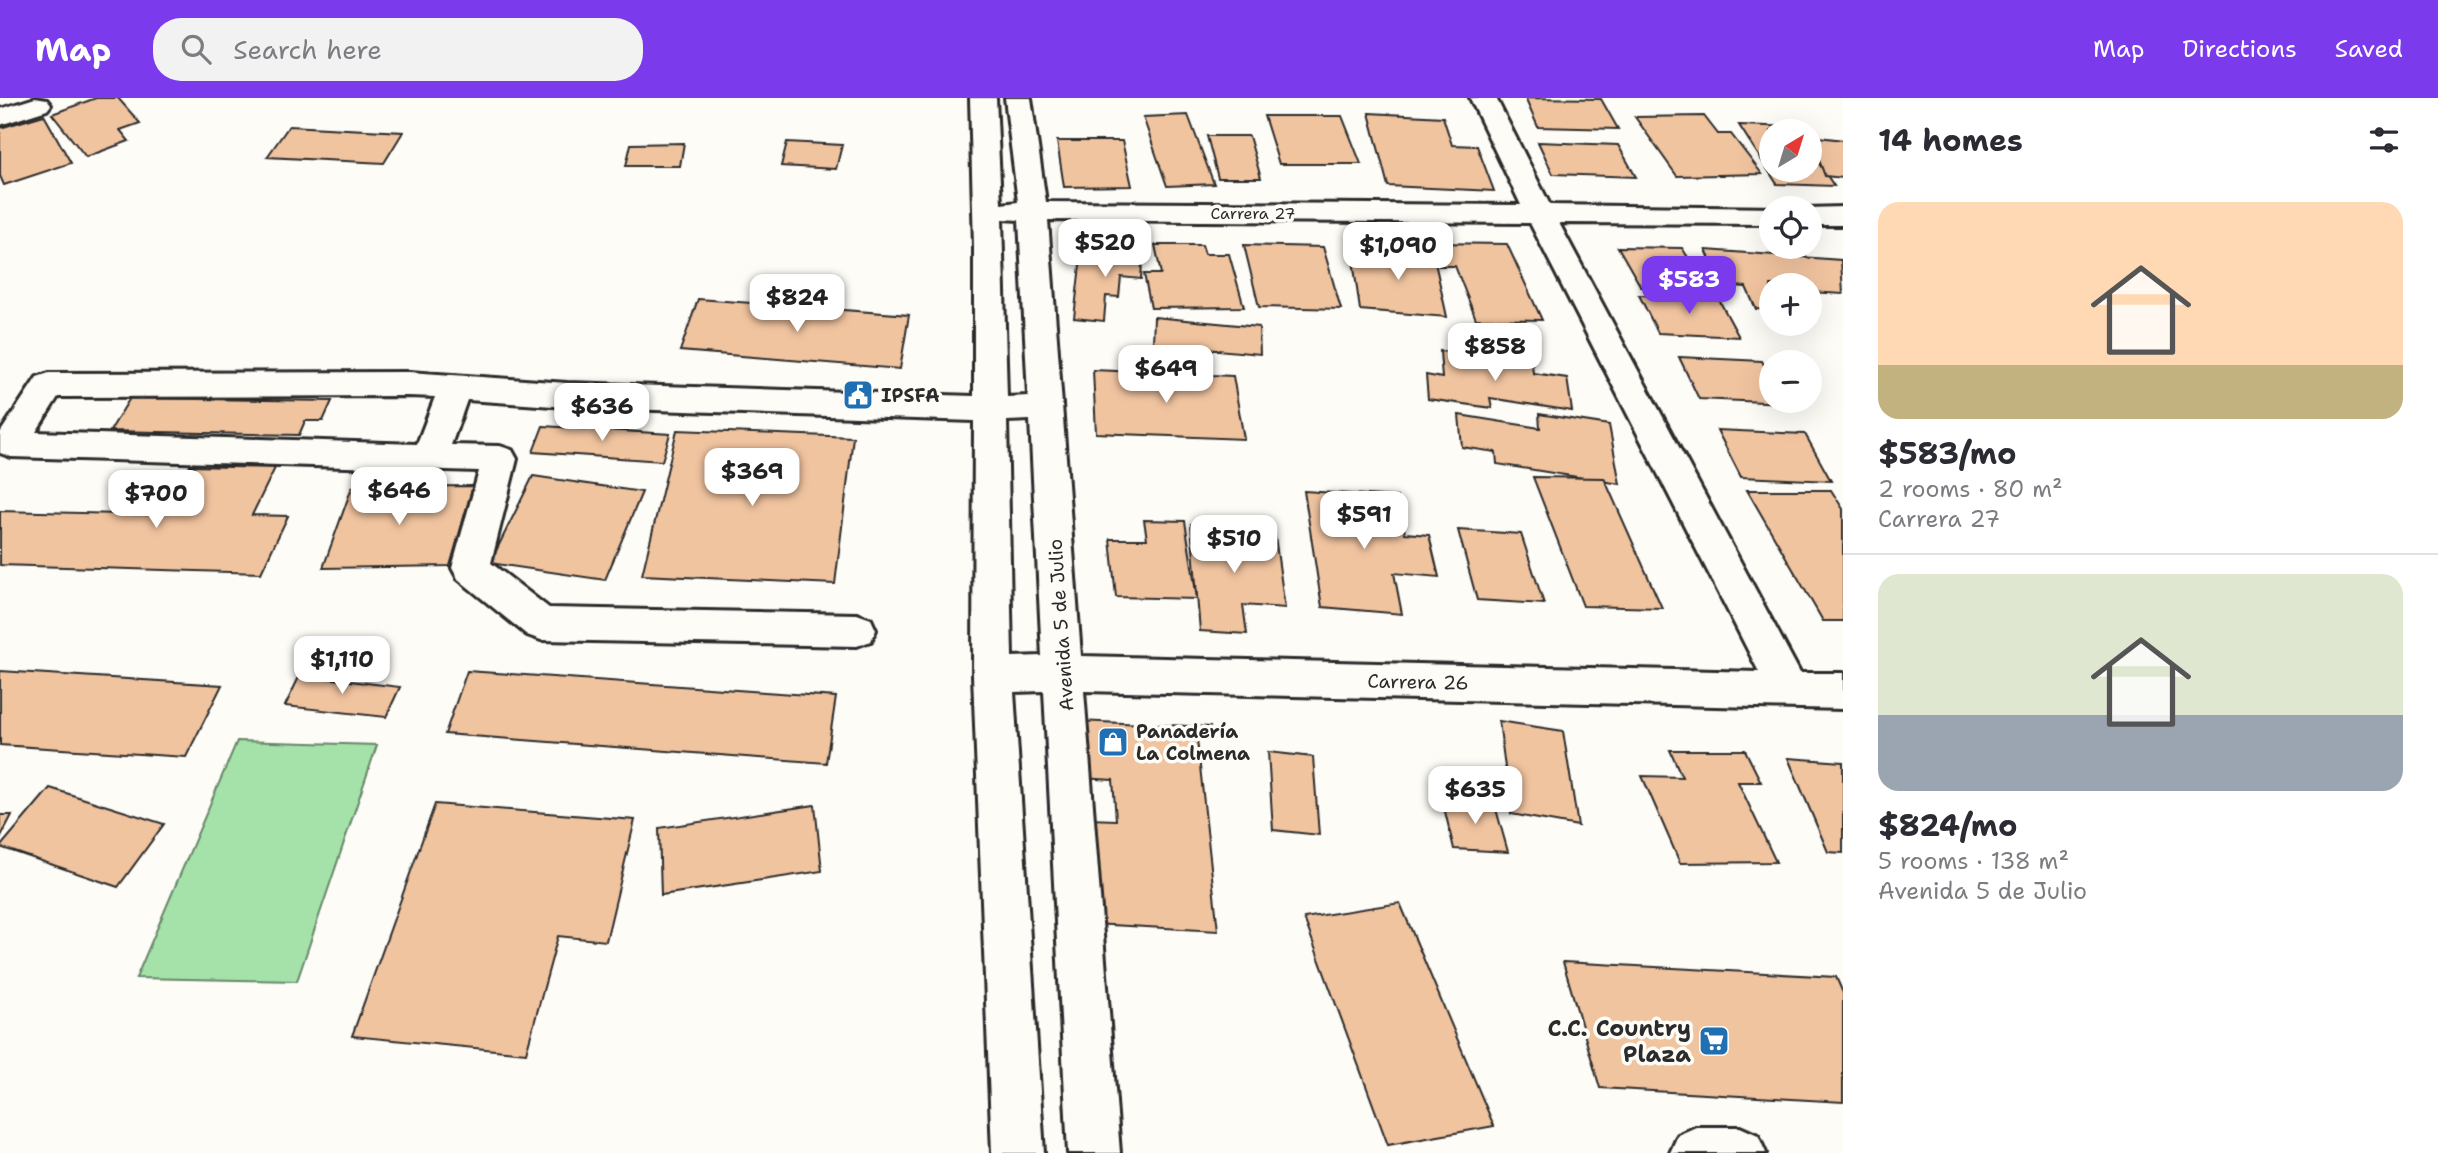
<!DOCTYPE html>
<meta charset="utf-8">
<style>
:root{--surface:#fff;--page:#f2f2f3;--text:#2b2b33;--muted:#7c7c81;--line:#e1e1e2;--accent:#7c3aed}
body{margin:0;font-family:"Shantell Sans",sans-serif;background:var(--page);color:var(--text);height:100vh;display:flex;flex-direction:column;font-size:26px;white-space:nowrap}
*{box-sizing:border-box;margin:0}
p{font-size:23px;color:var(--muted)}
.icon{flex:none;width:38px;height:38px;fill:none;stroke:currentColor;stroke-width:2;stroke-linecap:round;stroke-linejoin:round}
.map{position:relative;flex:1;overflow:hidden}
.side{display:flex;flex-direction:column;background:var(--surface);width:595px}
.side>*{flex:none}
.needle{width:46px;rotate:38deg}
.buttons{position:absolute;left:1759px;top:21px;display:grid;gap:14px}
.buttons a{display:grid;place-items:center;width:63px;height:63px;border-radius:50%;background:var(--surface);box-shadow:0 7px 28px #0002;font-size:35px}
.price{position:absolute;translate:-50% -60px;padding:0 16px;border-radius:14px;background:#fff;color:#222;font-size:23px;line-height:46px;filter:drop-shadow(0 2px 4px #0008)}
.price::after{content:'';position:absolute;left:50%;top:42px;width:21px;height:16px;margin-left:-10px;background:inherit;clip-path:polygon(0 0,100% 0,50% 100%)}
.price.on{background:var(--accent);color:#fff}
ul{padding:0;list-style:none}
li{display:grid;align-content:center;gap:14px;height:371px;padding:0 35px}
li+li{border-top:2px solid var(--line)}
li span{display:grid;place-items:center;height:217px;border-radius:21px;color:#555}
li>.icon{margin-inline-start:auto}
span .icon{width:126px;height:126px;fill:#fffc;stroke-width:1}
li b{font-size:30px}
h2{display:flex;justify-content:space-between;align-items:center;height:84px;padding:0 35px;font-size:30px}
header{display:flex;align-items:center;gap:42px;box-sizing:border-box;height:98px;padding:0 35px;background:var(--accent);color:#fff}
header strong{font-size:33px}
nav{display:flex;gap:38px;margin-inline-start:auto;font-size:24px}
.search{width:490px;height:63px;background:var(--page);display:flex;align-items:center;gap:18px;box-sizing:border-box;padding:0 24px;border-radius:28px;color:var(--muted);font-size:26px}
main{display:flex;flex:1;min-height:0}
.map>svg:first-child{display:block}
</style>
<header>
<strong>Map</strong>
<div class="search"><svg class="icon" aria-label="search" viewBox="0 0 24 24"><circle cx="10" cy="10" r="6"/><path d="M15 15l6 6"/></svg>Search here</div>
<nav><a>Map</a><a>Directions</a><a>Saved</a></nav>
</header>
<main>
<div class="map">
<svg width="1843" height="1055" viewBox="0 0 1843 1055">
<rect width="100%" height="100%" fill="#fdfcf7"/>
<filter id="ink" filterUnits="userSpaceOnUse"><feTurbulence type="fractalNoise" baseFrequency=".0143" numOctaves="2"/><feDisplacementMap in="SourceGraphic" scale="14" xChannelSelector="R" yChannelSelector="G"/><feConvolveMatrix kernelMatrix="1 2 1 2 8 2 1 2 1" color-interpolation-filters="sRGB"/></filter>
<g filter="url(#ink)">
<polygon fill="#a5e2a9" stroke="#68866a" stroke-width="2" points="237,643 377,647 297,883 136,880"/>
<g fill="#f1c4a0" stroke="#2b2b2b" stroke-width="2">
<polygon points="96,0 118,0 140,25 120,32 129,43 86,59 52,16"/>
<polygon points="1525,0 1601,1 1618,31 1538,29"/>
<polygon points="1369,15 1443,19 1452,47 1477,48 1494,93 1388,88"/>
<polygon points="44,17 71,65 4,87 0,78 0,30"/>
<polygon points="1188,17 1214,86 1167,88 1143,19"/>
<polygon points="1264,18 1342,18 1361,66 1279,66"/>
<polygon points="1704,18 1718,36 1731,36 1762,76 1677,78 1635,19"/>
<polygon points="1739,27 1794,29 1796,33 1771,33 1771,72 1810,72 1810,52 1834,88 1777,86"/>
<polygon points="289,28 403,34 384,65 267,59"/>
<polygon points="1207,38 1249,38 1261,80 1218,80"/>
<polygon points="1810,38 1843,42 1843,80 1825,78"/>
<polygon points="1057,43 1122,43 1132,88 1064,89"/>
<polygon points="787,44 842,47 836,71 781,68"/>
<polygon points="1538,44 1618,47 1636,79 1553,76"/>
<polygon points="684,45 680,68 626,68 631,46"/>
<polygon points="1113,145 1143,148 1141,181 1121,179 1119,199 1106,198 1104,223 1074,220 1081,158 1112,161"/>
<polygon points="1430,145 1507,146 1542,222 1476,221 1455,168 1439,168"/>
<polygon points="1155,147 1202,147 1205,156 1229,156 1244,209 1151,210 1144,176 1161,176"/>
<polygon points="1244,147 1323,149 1341,211 1259,209"/>
<polygon points="1351,148 1433,155 1447,219 1360,212"/>
<polygon points="1618,149 1682,150 1707,189 1641,189"/>
<polygon points="1706,152 1841,162 1843,196 1810,194 1810,187 1771,187 1771,212 1756,211 1746,189 1722,187"/>
<polygon points="1639,197 1718,200 1739,239 1658,235"/>
<polygon points="698,201 909,217 900,271 680,253"/>
<polygon points="1154,219 1259,229 1260,256 1153,246"/>
<polygon points="1440,253 1532,266 1533,275 1567,280 1572,313 1490,300 1492,310 1428,301 1426,277 1442,280"/>
<polygon points="1679,259 1762,263 1771,280 1771,303 1785,305 1699,301"/>
<polygon points="1093,272 1233,278 1244,341 1096,335"/>
<polygon points="130,300 332,303 323,323 305,323 299,337 110,333"/>
<polygon points="1539,316 1609,327 1620,386 1497,366 1496,354 1462,349 1459,317 1540,330"/>
<polygon points="543,328 670,336 662,363 533,354"/>
<polygon points="677,332 853,339 835,486 642,477"/>
<polygon points="1717,332 1805,336 1831,383 1741,379"/>
<polygon points="190,368 275,370 252,417 288,418 261,475 0,467 0,413 162,417"/>
<polygon points="533,378 642,394 605,482 490,465"/>
<polygon points="1533,379 1604,380 1662,510 1583,508"/>
<polygon points="473,388 450,468 323,470 352,389"/>
<polygon points="1747,392 1831,392 1843,411 1843,523 1823,523"/>
<polygon points="1304,393 1397,399 1405,435 1429,437 1439,479 1394,475 1402,516 1322,509"/>
<polygon points="1144,422 1185,423 1197,501 1116,499 1110,441 1147,441"/>
<polygon points="1191,426 1274,431 1285,510 1243,507 1247,536 1200,533"/>
<polygon points="1458,432 1521,436 1544,506 1477,502"/>
<polygon points="0,573 222,587 186,659 0,647"/>
<polygon points="467,573 836,599 826,665 445,636"/>
<polygon points="300,577 400,589 386,619 285,608"/>
<polygon points="1078,623 1210,629 1212,642 1197,641 1218,833 1093,826 1089,721 1116,722 1113,682 1081,680"/>
<polygon points="1499,623 1563,633 1578,728 1511,716"/>
<polygon points="1670,652 1745,652 1761,684 1738,684 1776,764 1680,765 1642,678 1682,679"/>
<polygon points="1268,654 1313,659 1319,737 1273,732"/>
<polygon points="1788,660 1843,664 1843,755 1828,754"/>
<polygon points="50,690 164,726 118,789 0,749"/>
<polygon points="1442,701 1494,704 1508,754 1454,751"/>
<polygon points="435,706 635,722 606,843 558,838 526,955 352,938"/>
<polygon points="815,707 822,773 661,797 659,730"/>
<polygon points="0,717 12,717 0,740"/>
<polygon points="1400,805 1494,1028 1388,1047 1304,820"/>
<polygon points="1563,864 1836,879 1843,895 1843,1004 1600,990"/>
</g>
<g fill="none" stroke-linecap="round" stroke-linejoin="round">
<g stroke="#2b2b2b" stroke-width="6">
<g id="minor">
<polygon points="35,0 47,2 51,7 47,12 0,27 0,11"/>
<path d="M970,0H996L1001,106L1018,104L1005,0H1031L1046,104L1521,107L1470,0H1496L1550,107L1779,110H1771V126L1559,125L1800,575H1843V611L1084,593L1120,1055H1068L1044,593L1014,594L1044,1055H992L973,577L974,323L567,309L467,302L451,347L500,348L512,352L517,361L491,465L549,510L857,516L871,521L876,532L871,543L857,548L541,542L527,537L458,481L452,470L479,373L11,359L0,355V335L37,279L49,275L409,274L567,285L974,298V149ZM1002,121L1019,122L1028,298L1007,299ZM1048,122L1530,125L1759,574L1081,558ZM409,298L435,299L417,346L36,334L58,299ZM1030,322L1042,558L1012,559L1007,323Z"/>
<polygon points="1843,109 1843,127 1810,127 1810,110 1806,110"/>
<polygon points="1696,1029 1740,1029 1758,1037 1766,1055 1670,1055 1678,1037"/>
</g>
</g>
<use href="#minor" fill="#fdfcf7" fill-rule="evenodd"/>
</g>
</g>
<defs>
<g id="civic-square" transform="scale(1.575)"><rect x="-9" y="-9" width="18" height="18" rx="4" fill="#1f6fb2" stroke="#fdfcf7"/><path d="M-.6-6.5H3V-4.5H.6V-3L4-1V1h2V6H-6V1h2V-1L-.6-3ZM-1.2 2.5V6h2.4V2.5Z" fill="#fff"/></g>
<g id="shop-square" transform="scale(1.575)"><rect x="-9" y="-9" width="18" height="18" rx="4" fill="#1f6fb2" stroke="#fdfcf7"/><path d="M-5-2.5h2.3a2.7 3.5 0 0 1 5.4 0H5L5.5 6h-11ZM-1.5-2.5h3a1.5 2.3 0 0 0-3 0Z" fill="#fff"/></g>
<g id="supermarket-square" transform="scale(1.575)"><rect x="-9" y="-9" width="18" height="18" rx="4" fill="#1f6fb2" stroke="#fdfcf7"/><path d="M-6-5.5h2.5l.6 2H6L4.5 2H-2.5L-4.4-4H-6ZM-1.5 3.2a1.3 1.3 0 1 0 .1 0ZM3 3.2a1.3 1.3 0 1 0 .1 0Z" fill="#fff"/></g>
</defs>
<g fill-rule="evenodd">
<use href="#civic-square" x="858" y="297"/>
<use href="#shop-square" x="1113" y="644"/>
<use href="#supermarket-square" x="1714" y="943"/>
</g>
<g text-anchor="middle" dominant-baseline="central" stroke-width="7" stroke-linejoin="round" paint-order="stroke">
<g font-size="16" fill="#2b2b2b" stroke="#fdfcf7">
<text x="1253" y="115">Carrera 27</text>
</g>
<g font-size="19" font-weight="bold" fill="#2b2b2b" stroke="#fdfcf7" text-anchor="start">
<text x="881" y="297">IPSFA</text>
<text x="1136" y="633">Panadería<tspan x="1136" dy="22">La Colmena</tspan></text>
</g>
<g font-size="19" fill="#2b2b2b" stroke="#fdfcf7">
<text transform="translate(1061 527) rotate(-94)">Avenida 5 de Julio</text>
<text transform="translate(1418 584) rotate(1)">Carrera 26</text>
</g>
<g font-size="23" font-weight="bold" fill="#2b2b2b" stroke="#fdfcf7" text-anchor="end">
<text x="1691" y="930">C.C. Country<tspan x="1691" dy="26">Plaza</tspan></text>
</g>
</g>
</svg>
<div class="buttons">
<a><svg class="needle" viewBox="-14 -14 28 28"><path d="M0-13l5 13h-10z" fill="#e53935"/><path d="M0 13l5-13h-10z" fill="#7c7c81"/></svg></a>
<a><svg class="icon" aria-label="locate" viewBox="0 0 24 24"><circle cx="12" cy="12" r="6"/><path d="M12 2v4M12 18v4M2 12h4M18 12h4"/></svg></a>
<a>+</a>
<a>−</a>
</div>
<b class="price" style="left:1105px;top:181px">$520</b>
<b class="price" style="left:1398px;top:184px">$1,090</b>
<b class="price on" style="left:1689px;top:218px">$583</b>
<b class="price" style="left:797px;top:236px">$824</b>
<b class="price" style="left:1495px;top:285px">$858</b>
<b class="price" style="left:1166px;top:307px">$649</b>
<b class="price" style="left:602px;top:345px">$636</b>
<b class="price" style="left:752px;top:410px">$369</b>
<b class="price" style="left:399px;top:429px">$646</b>
<b class="price" style="left:156px;top:432px">$700</b>
<b class="price" style="left:1364px;top:453px">$591</b>
<b class="price" style="left:1234px;top:477px">$510</b>
<b class="price" style="left:342px;top:598px">$1,110</b>
<b class="price" style="left:1475px;top:728px">$635</b>
</div>
<section class="side">
<h2>14 homes<svg class="icon" aria-label="filters" viewBox="0 0 24 24"><path d="M4 7h16M4 17h16"/><circle cx="9" cy="7" r="2"/><circle cx="15" cy="17" r="2"/></svg></h2>
<ul>
<li><span style="background:linear-gradient(#ffd9b3 75%,#c2b280 0)"><svg class="icon" aria-label="home" viewBox="0 0 24 24"><path d="M3 11l9-7 9 7M6 9v11h12V9"/></svg></span><div><b>$583/mo</b><p>2 rooms · 80 m²</p><p>Carrera 27</p></div></li>
<li><span style="background:linear-gradient(#dfe7d0 65%,#9aa5b1 0)"><svg class="icon" aria-label="home" viewBox="0 0 24 24"><path d="M3 11l9-7 9 7M6 9v11h12V9"/></svg></span><div><b>$824/mo</b><p>5 rooms · 138 m²</p><p>Avenida 5 de Julio</p></div></li>
</ul>
</section>
</main>
